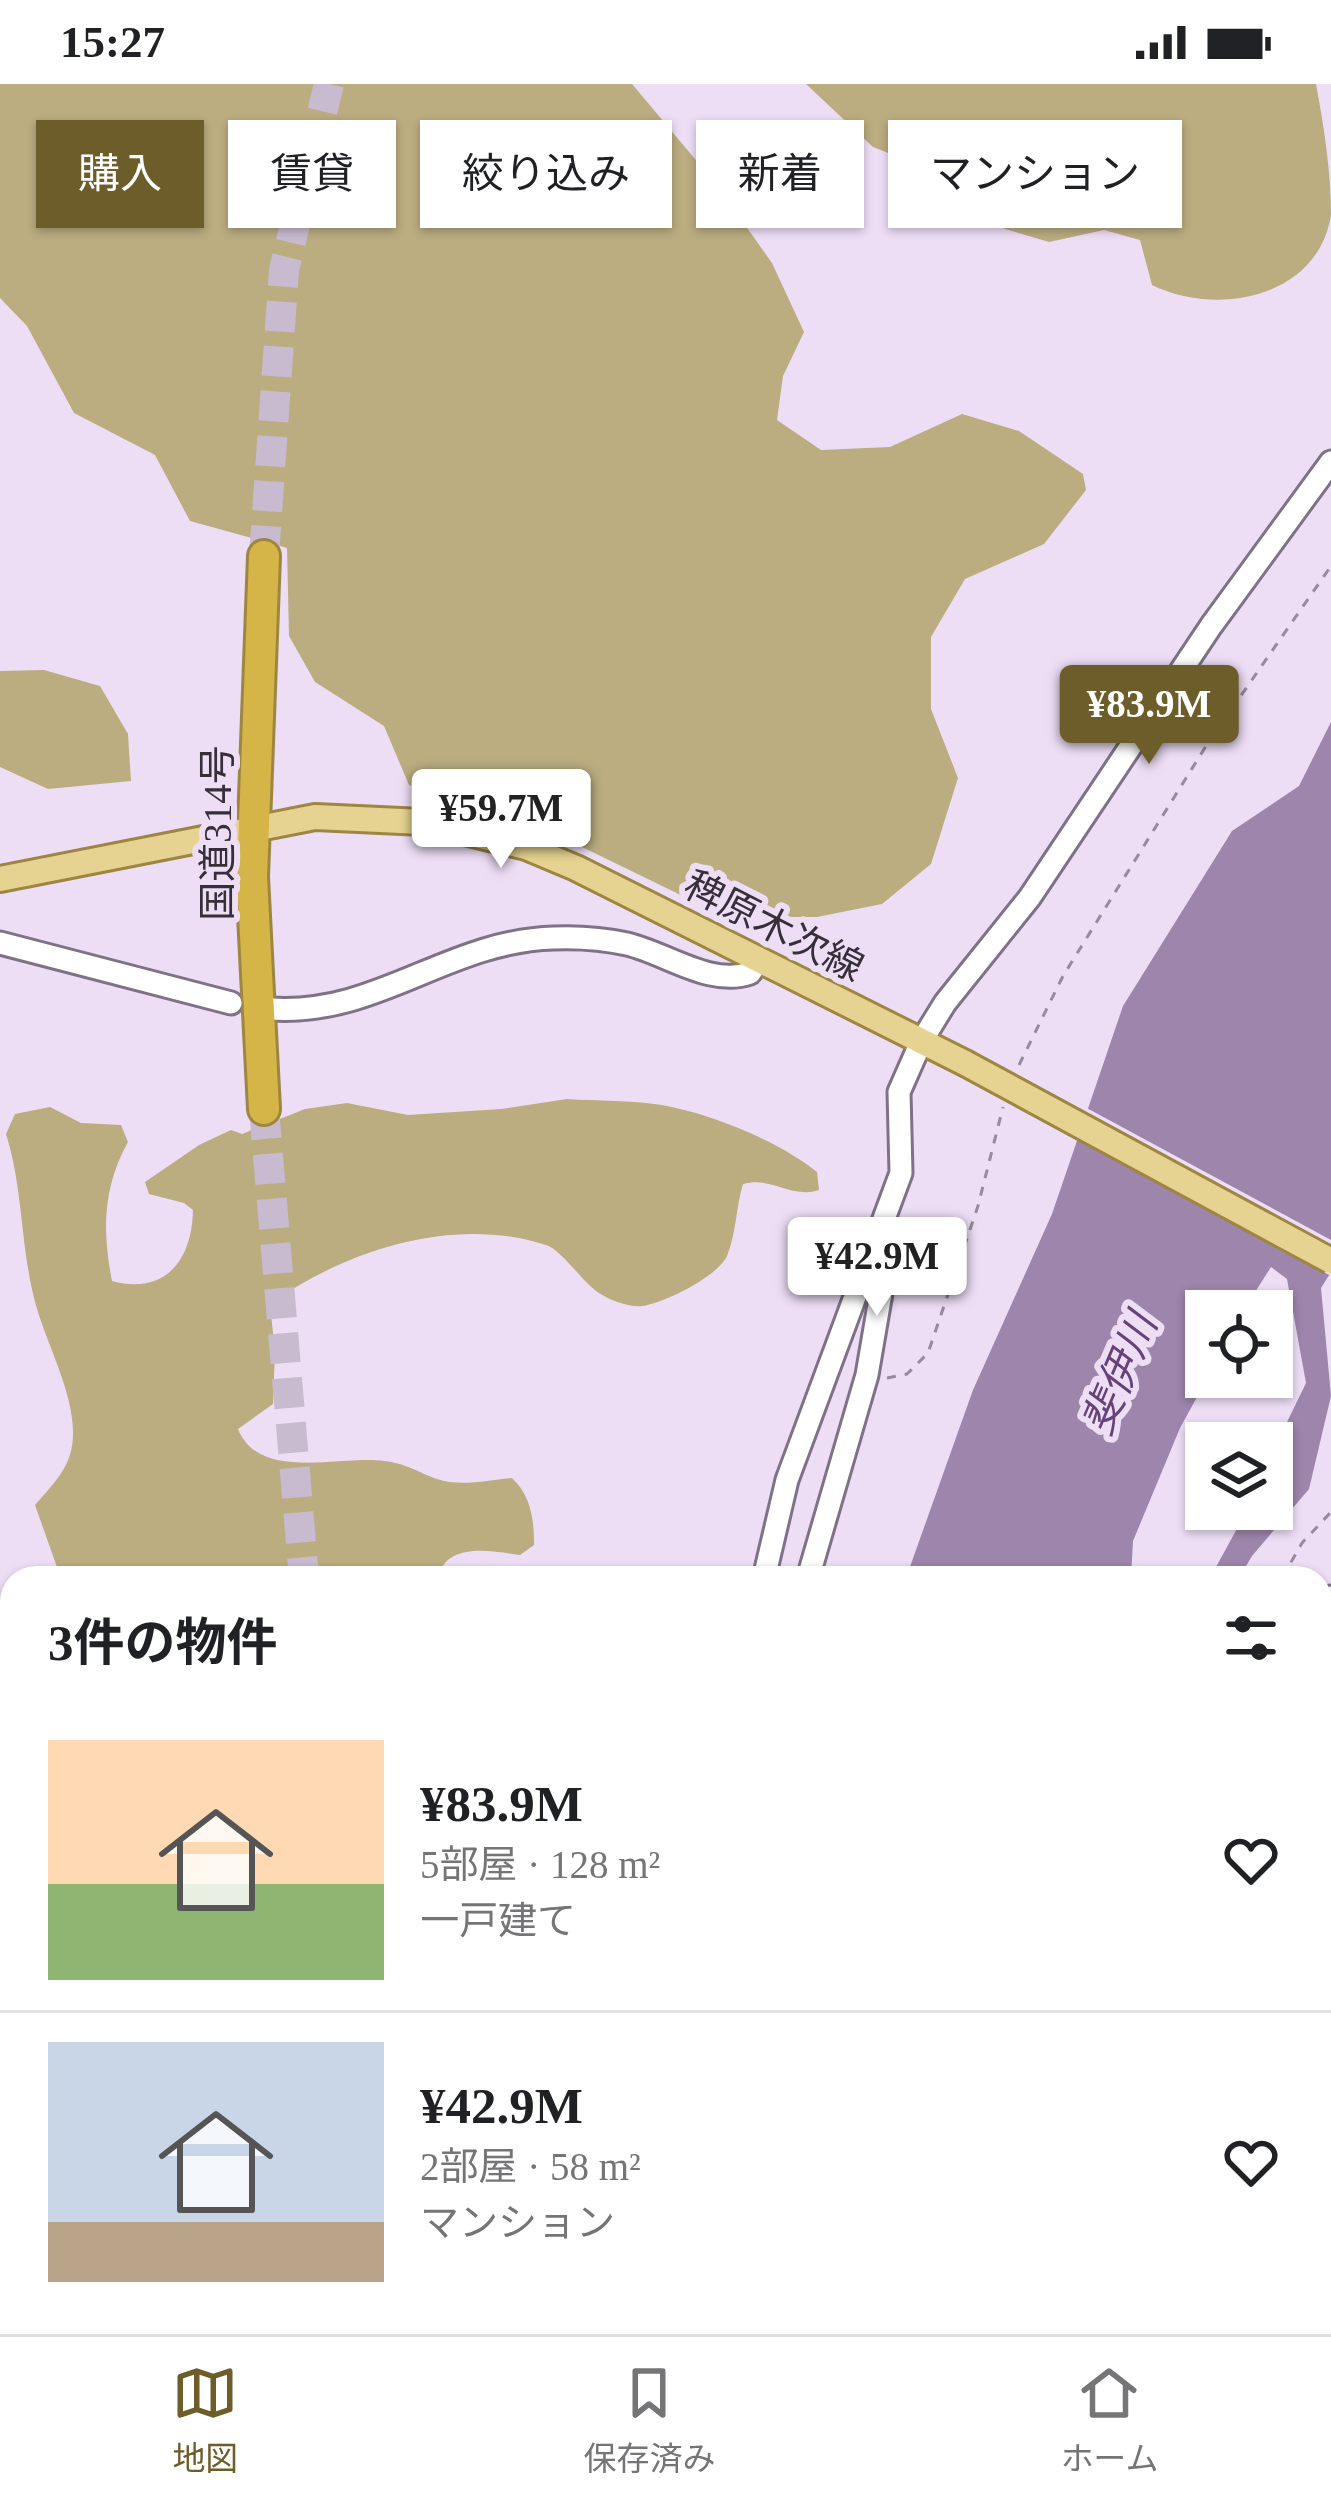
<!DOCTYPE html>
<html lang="ja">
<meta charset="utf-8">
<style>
:root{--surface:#fff;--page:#f6f6f6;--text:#202124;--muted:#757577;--line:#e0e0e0;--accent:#6c5d2b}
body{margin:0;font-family:"Times New Roman","Noto Sans JP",serif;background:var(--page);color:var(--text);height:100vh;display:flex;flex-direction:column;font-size:45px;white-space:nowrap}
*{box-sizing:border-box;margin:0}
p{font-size:39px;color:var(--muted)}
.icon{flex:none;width:66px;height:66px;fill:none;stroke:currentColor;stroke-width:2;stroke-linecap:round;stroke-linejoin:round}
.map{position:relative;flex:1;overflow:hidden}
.side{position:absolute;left:0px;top:1482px;width:1332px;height:768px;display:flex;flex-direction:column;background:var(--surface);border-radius:36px 36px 0 0;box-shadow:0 3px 9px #0004}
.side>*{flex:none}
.guide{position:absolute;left:36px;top:36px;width:1260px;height:108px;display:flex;gap:24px}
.controls{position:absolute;left:1185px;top:1206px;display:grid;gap:24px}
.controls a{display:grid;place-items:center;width:108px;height:108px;border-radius:0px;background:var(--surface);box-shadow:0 3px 9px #0004;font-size:60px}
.price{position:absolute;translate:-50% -102px;padding:0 27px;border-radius:12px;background:#fff;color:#222;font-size:39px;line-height:78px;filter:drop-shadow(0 3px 6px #0008)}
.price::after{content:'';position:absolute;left:50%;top:72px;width:36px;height:27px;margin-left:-18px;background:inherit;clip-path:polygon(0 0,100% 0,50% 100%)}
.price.active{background:var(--accent);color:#fff}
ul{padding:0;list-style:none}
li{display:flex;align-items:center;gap:36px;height:300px;padding:0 48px}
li+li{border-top:3px solid var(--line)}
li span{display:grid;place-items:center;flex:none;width:336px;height:240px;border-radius:0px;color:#555}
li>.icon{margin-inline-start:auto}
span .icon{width:144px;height:144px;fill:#fffc;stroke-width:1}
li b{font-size:51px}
h2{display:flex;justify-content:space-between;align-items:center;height:144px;padding:0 48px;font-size:51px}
.chip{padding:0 42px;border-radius:0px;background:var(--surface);box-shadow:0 3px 9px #0004;font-size:42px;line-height:108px}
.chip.active{background:var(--accent);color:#fff}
.status{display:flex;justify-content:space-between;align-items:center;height:84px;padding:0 60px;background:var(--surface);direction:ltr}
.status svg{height:33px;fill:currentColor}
.tab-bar{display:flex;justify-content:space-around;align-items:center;height:168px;border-top:3px solid var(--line);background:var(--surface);font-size:33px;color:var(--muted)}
.tab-bar a{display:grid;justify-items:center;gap:6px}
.tab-bar .active{color:var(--accent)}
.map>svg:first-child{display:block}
</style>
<div class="status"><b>15:27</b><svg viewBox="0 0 49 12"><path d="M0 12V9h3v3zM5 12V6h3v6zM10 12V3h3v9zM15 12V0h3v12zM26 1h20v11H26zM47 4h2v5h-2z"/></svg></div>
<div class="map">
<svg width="1331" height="2250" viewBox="0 0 1331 2250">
<rect width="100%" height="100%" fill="#eddef6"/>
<g fill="#bbad80">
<polygon points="0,0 632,0 716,100 772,179 804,248 783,292 777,336 821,366 890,363 962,330 1019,347 1083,390 1086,406 1044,460 965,495 931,553 931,625 958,694 931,780 882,820 817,833 726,833 514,730 409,701 384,642 315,598 289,552 287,464 190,437 155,371 74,329 27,242 0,214"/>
<path d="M806,0H1316C1324,43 1331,87 1331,131C1318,214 1217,233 1152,201L1140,156L1104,146L1049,158L992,141L946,92L873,63Z"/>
<polygon points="44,586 100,602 128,650 131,697 48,705 0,683 0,587"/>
<path d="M567,1015C598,1017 631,1016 662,1021C712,1030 778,1057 817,1088L819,1106C791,1115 772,1092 743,1100C736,1123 736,1150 727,1172C718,1192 665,1219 642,1222C631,1224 609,1216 599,1209C582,1198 562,1166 546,1161C454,1131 346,1166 270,1220L275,1268L273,1320L238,1345C259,1398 341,1371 384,1377C408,1380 417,1388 437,1395C460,1403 489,1396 512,1394C531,1412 534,1435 534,1461L520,1471C492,1467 446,1457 438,1494H64L58,1486L35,1421C54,1399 73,1382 73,1350C74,1311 48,1262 37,1225C20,1167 24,1107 6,1050L15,1030L50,1023L81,1039L121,1041L128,1058C103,1103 102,1146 112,1197C165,1211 192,1177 193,1126L184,1119L149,1110L145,1098L199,1061L231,1046L242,1050L305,1025L347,1019L408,1031L501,1025Z"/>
<polygon points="130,2238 590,2238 585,2250 128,2250"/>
</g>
<g fill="#9d85ab">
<polygon points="1331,638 1331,1188 1321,1204 1331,1312 1309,1405 1252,1472 1239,1494 1210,1494 1239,1441 1241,1425 1272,1425 1272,1369 1306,1299 1287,1195 1271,1183 1243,1227 1206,1227 1208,1293 1180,1344 1133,1457 1131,1494 906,1494 973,1306 1052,1130 1123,922 1232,747 1299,702"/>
<polygon points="689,2238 891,2238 887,2250 686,2250"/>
</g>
<polygon fill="#eddef6" points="1083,1022 1331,1156 1331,1192 1073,1051"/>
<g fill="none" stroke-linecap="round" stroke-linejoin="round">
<g stroke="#c8bbd0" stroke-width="30" stroke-dasharray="30 15" stroke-linecap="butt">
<polyline points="264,472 284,186 329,0"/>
<polyline points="264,1025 304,1494"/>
<polyline points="381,2238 382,2250"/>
</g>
<g stroke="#7f7287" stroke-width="27">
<g id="minor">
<polyline points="0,859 231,919"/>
<path d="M271,925C378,932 447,857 554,854C578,853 604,855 627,860C666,869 710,903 750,889L759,875"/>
<polyline points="764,1494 787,1396 901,1089 899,1008 921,958 945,919 1030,813 1211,542 1331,378"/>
<polyline points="808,1494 867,1291 892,1145"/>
<polyline points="1320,1538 1331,1513"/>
<polyline points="1320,1589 1331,1567"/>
<polyline points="1320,1730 1331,1737"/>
<polyline points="1320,1951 1331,1936"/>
<polyline points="1320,2016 1331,2023"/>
<polyline points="637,2250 641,2238"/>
<polyline points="1002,2250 1008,2238"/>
<polyline points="1110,2250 1116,2238"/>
<polyline points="1310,2250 1331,2232"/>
</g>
</g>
<g stroke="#9d8642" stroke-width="30">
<polyline id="major" points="0,795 315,733 423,738 526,763 576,784 965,979"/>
</g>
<g stroke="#9d8642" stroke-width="36">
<g id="highway">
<polyline points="264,1025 252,793 264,472"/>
<polyline points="0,1781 12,1943"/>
<polyline points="34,2238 35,2250"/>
</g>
</g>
<g stroke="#958b9c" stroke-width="3" stroke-dasharray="9 9" stroke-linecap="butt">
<polyline points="1019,981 1063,892 1206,662 1331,482"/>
<polyline points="887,1294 907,1290 928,1269 978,1122 1003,1023"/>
<polyline points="1282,1494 1302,1459 1331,1428"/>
<polyline points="949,2250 953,2238"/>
</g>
<use href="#minor" stroke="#fff" stroke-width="21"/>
<use href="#major" stroke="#e6d391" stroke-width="24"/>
<use href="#highway" stroke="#d5b547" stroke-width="30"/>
<g stroke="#9d8642" stroke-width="30" stroke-linecap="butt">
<polyline id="major-bridge" points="965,979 1331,1177"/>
</g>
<use href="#major-bridge" stroke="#e6d391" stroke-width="24"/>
</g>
<g text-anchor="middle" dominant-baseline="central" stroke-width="12" stroke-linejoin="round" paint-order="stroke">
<g font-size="39" fill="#342f38" stroke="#eddef6">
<text transform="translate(217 749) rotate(-90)">国道314号</text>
<text transform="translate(774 842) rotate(27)">稗原木次線</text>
</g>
<g font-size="42" font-style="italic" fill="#654378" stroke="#eddef6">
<text transform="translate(1120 1290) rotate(-67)">斐伊川</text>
</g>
</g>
</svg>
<div class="controls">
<a><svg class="icon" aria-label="locate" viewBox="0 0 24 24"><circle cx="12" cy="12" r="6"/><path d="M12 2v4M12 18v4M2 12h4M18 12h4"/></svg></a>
<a><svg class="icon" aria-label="layers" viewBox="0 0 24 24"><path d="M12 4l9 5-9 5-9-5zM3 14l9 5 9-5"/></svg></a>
</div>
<b class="price active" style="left:1149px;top:683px">¥83.9M</b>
<b class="price" style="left:501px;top:787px">¥59.7M</b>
<b class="price" style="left:877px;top:1235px">¥42.9M</b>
<div class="guide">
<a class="chip active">購入</a>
<a class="chip">賃貸</a>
<a class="chip">絞り込み</a>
<a class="chip">新着</a>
<a class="chip">マンション</a>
</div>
<section class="side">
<h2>3件の物件<svg class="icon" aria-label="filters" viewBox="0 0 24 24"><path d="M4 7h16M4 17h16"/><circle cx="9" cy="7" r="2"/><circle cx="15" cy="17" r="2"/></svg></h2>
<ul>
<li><span style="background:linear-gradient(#ffd9b3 60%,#8fb573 0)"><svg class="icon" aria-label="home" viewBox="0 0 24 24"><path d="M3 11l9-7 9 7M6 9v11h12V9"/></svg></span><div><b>¥83.9M</b><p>5部屋 · 128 m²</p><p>一戸建て</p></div><svg class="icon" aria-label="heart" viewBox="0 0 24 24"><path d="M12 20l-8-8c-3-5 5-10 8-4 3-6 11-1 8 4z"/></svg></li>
<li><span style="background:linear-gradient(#c9d6e8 75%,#b9a48a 0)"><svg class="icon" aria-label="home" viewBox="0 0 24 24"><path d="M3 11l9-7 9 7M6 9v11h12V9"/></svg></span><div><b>¥42.9M</b><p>2部屋 · 58 m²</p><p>マンション</p></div><svg class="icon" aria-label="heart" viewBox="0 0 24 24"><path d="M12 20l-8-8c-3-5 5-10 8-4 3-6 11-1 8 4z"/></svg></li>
</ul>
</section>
</div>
<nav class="tab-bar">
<a class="active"><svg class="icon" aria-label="map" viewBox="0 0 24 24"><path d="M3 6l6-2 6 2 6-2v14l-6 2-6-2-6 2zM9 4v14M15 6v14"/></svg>地図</a>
<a><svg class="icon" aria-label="saved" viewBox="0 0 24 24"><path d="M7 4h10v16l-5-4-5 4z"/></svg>保存済み</a>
<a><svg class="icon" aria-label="home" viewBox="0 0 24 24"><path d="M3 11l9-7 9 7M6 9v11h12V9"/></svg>ホーム</a>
</nav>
